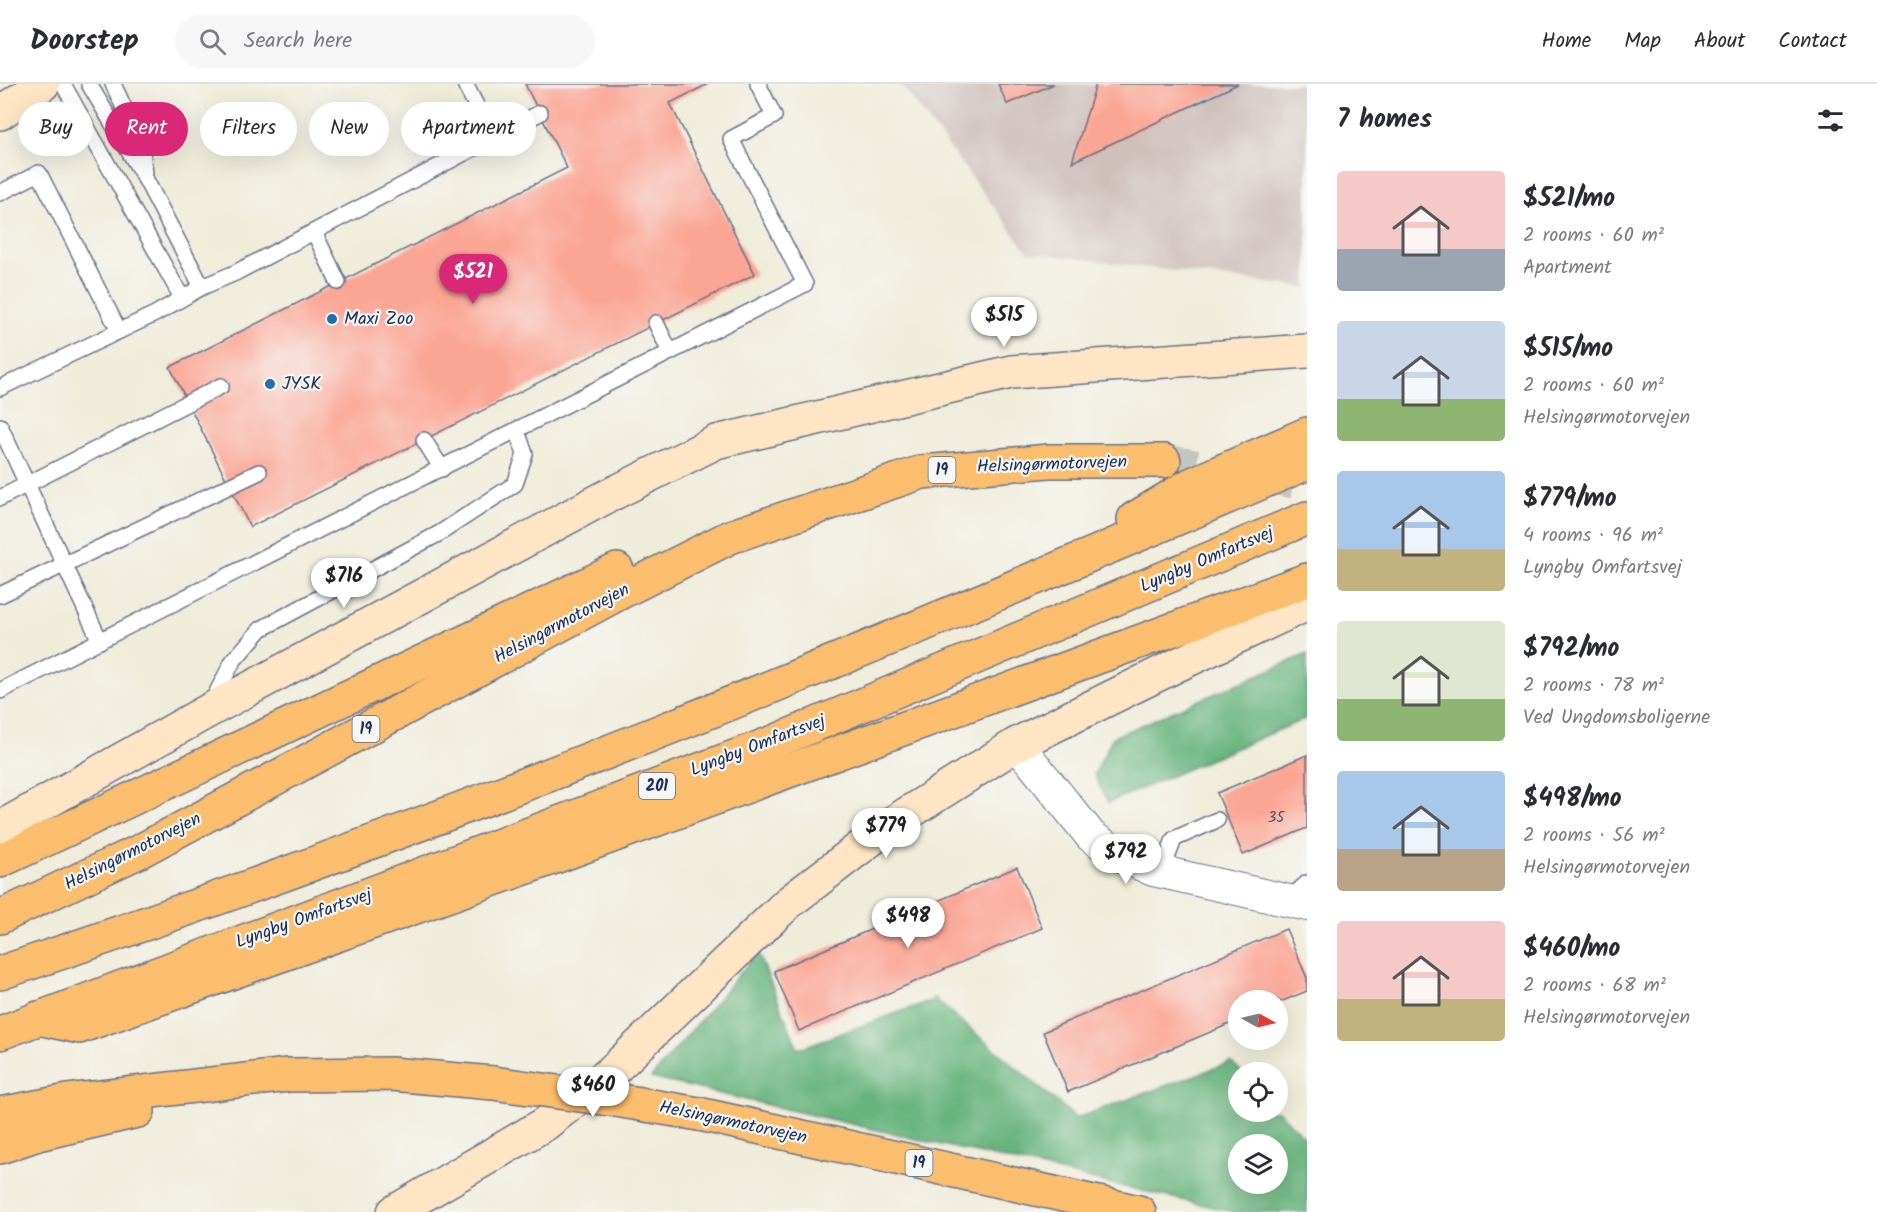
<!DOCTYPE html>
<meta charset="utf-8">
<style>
:root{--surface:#fff;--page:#f7f7f7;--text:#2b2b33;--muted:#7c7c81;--line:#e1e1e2;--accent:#db2777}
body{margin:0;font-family:Kalam,sans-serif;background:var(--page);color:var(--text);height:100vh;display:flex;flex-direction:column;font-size:22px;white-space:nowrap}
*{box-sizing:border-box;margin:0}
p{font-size:20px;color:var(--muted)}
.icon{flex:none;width:33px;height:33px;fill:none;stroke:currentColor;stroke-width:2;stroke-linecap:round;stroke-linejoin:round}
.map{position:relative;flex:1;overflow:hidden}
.panel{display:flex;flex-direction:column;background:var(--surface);width:570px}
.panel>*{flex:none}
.hud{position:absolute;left:18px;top:18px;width:570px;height:54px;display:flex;gap:12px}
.needle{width:39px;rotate:98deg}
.tools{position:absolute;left:1228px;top:906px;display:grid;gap:12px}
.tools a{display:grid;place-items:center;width:60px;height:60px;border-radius:50%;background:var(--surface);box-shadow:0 6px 24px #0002;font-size:30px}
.price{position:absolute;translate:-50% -51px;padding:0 14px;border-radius:21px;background:#fff;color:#222;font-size:20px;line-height:39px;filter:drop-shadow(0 2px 3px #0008)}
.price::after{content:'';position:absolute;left:50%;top:36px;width:18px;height:14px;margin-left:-9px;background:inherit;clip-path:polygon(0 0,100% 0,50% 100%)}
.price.selected{background:var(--accent);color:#fff}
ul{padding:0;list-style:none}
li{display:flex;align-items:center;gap:18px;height:150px;padding:0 30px}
li span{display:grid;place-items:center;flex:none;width:168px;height:120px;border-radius:6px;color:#555}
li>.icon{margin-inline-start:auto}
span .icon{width:72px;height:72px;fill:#fffc;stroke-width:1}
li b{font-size:26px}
h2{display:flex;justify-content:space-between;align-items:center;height:72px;padding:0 30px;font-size:26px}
.pill{padding:0 21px;border-radius:27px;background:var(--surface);box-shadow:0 6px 24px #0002;font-size:21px;line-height:54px}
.pill.selected{background:var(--accent);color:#fff}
header{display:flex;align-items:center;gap:36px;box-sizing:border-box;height:84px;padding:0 30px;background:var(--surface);border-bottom:2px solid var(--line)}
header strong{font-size:28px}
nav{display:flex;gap:33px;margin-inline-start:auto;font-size:21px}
.search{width:420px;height:54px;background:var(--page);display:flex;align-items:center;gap:15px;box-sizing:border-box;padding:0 21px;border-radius:33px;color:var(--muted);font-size:22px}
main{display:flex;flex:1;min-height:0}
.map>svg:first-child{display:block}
</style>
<header>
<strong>Doorstep</strong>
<div class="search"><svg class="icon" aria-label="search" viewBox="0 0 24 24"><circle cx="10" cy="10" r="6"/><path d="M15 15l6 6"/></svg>Search here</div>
<nav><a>Home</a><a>Map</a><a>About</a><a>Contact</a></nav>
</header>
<main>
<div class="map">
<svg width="1307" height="1128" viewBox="0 0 1307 1128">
<rect width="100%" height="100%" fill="#f6f6f2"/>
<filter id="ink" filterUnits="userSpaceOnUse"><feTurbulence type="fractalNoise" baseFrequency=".0167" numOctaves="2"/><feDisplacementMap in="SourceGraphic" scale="12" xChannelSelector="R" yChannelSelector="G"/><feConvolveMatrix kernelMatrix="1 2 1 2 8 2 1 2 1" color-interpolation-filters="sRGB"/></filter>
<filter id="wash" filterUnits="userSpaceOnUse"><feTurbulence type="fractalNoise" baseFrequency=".008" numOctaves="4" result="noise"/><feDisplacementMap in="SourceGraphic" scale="24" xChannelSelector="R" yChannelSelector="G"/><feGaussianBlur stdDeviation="1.35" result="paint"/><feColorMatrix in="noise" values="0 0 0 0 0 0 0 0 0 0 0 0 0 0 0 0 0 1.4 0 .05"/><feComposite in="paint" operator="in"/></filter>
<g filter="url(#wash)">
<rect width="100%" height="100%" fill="#f0ecda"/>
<polygon fill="#cfc0bb" points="901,0 1307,0 1307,204 1028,168"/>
<g fill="#68b47d" stroke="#42726e" stroke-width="1.5" fill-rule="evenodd">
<polygon points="1307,570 1307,634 1108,719 1094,690 1113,653"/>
<path d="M758,868L798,965L935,915L1076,1034L1231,978L1241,988H1239V1028L1278,1027L1307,1056V1128H1234L651,994ZM1239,1060H1278V1100H1239Z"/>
</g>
<g id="blocks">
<g fill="#fba594">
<polygon points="525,0 708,0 670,19 755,190 250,443 170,283 567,84"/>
<polygon points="998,0 1054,0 1007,20"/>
<polygon points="1096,0 1238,0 1072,78"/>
<polygon points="1307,671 1307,744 1243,771 1217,709"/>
<polygon points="1017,783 1042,844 799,947 774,887"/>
<polygon points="1286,845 1307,894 1307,907 1278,919 1278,916 1239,916 1239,936 1068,1008 1043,948"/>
</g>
</g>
</g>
<g filter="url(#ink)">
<use href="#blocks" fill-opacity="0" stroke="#667189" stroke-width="1.5"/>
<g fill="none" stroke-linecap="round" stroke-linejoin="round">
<polyline stroke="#c5c6c1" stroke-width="33" stroke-dasharray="33 16" stroke-linecap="butt" points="1164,377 1307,400"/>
<g stroke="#667189" stroke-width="18">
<g id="lane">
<polyline points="63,0 182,214"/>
<polyline points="89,0 147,98 202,203"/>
<polyline points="113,0 141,60 145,89"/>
<polyline points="530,34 540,29"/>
<polyline points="0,109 39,89 119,247"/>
<polyline points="314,148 338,198"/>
<polyline points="656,239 670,268"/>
<polyline points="0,304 155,230 202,203 235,189 493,54 465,0"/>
<polyline points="0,342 100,557"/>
<polyline points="424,356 442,385"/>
<polyline points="0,414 221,302"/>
<polyline points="0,511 259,388"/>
<polyline points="0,607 805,200 731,55 774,32 758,0"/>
<polyline points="212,618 233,577 261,545 440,449 515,400 525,370 517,347"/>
<polyline points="1162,788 1174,755 1217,736"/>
<polyline points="1287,817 1307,799"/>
</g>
</g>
<g stroke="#667189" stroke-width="34">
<polyline id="street" points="1017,660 1091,752 1117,770 1153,786 1307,821"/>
</g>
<g stroke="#667189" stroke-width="36">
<g id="secondary">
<polyline points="0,29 43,0"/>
<polyline points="0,744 208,627 602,415 716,358 1011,288 1307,267"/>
<polyline points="394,1128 545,1040 610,989 788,819 891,740 1017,660 1177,581 1307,520"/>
</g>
</g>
<g stroke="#667189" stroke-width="36">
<g id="highway">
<polyline points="1134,435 1190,401 1307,350"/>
<polyline points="0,777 617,486"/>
<polyline points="0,833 140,767 623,507 730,453 922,388 1049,377 1164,377"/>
<path d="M0,889C444,742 877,563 1307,379"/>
<polyline points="38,934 79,943 533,781 1307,496"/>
<polyline points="0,949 774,658 1307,434"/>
<polyline points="0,1030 68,1017 288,991 391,990 493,999"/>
<polyline points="699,1030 1139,1128"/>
<polyline points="0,1063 38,1050 138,1027"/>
</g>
</g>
<use href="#lane" stroke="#fff" stroke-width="15"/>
<use href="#street" stroke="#fff" stroke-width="32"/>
<use href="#secondary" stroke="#fde5c5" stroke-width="33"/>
<use href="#highway" stroke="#fbbd6e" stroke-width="33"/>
<g stroke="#667189" stroke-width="36" stroke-linecap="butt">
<polyline id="highway-bridge" points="493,999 616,1016 699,1030"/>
</g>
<use href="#highway-bridge" stroke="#fbbd6e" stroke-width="33"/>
</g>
</g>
<g fill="#1f6fb2" stroke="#f6f6f2" stroke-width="2">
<circle cx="332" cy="235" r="6"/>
<circle cx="270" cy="300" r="6"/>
</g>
<g text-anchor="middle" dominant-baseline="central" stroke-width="4.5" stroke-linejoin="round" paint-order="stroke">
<g font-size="15" fill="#534c6c">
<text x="1276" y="734">35</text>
</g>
<g fill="#f6f6f2" stroke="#5d6b8a" stroke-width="1.5">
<rect x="928.5" y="373" width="27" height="26" rx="4.5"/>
<rect x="352.5" y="632" width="27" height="26" rx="4.5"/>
<rect x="639" y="689" width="36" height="26" rx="4.5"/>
<rect x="905.5" y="1066" width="27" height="26" rx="4.5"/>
</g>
<g font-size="16" font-weight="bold" fill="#1b2f5e">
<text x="942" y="386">19</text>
<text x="366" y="645">19</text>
<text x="657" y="702">201</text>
<text x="919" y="1079">19</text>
</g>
<g font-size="18" fill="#1b2f5e" stroke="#f6f6f2" text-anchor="start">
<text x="344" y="235">Maxi Zoo</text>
<text x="282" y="300">JYSK</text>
</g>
<g font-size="18" fill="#1b2f5e" stroke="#f6f6f2">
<text transform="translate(1052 381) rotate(-2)">Helsingørmotorvejen</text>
<text transform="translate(1207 476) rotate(-23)">Lyngby Omfartsvej</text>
<text transform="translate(562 540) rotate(-28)">Helsingørmotorvejen</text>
<text transform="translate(758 662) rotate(-21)">Lyngby Omfartsvej</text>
<text transform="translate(133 768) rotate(-27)">Helsingørmotorvejen</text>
<text transform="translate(304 835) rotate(-20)">Lyngby Omfartsvej</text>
<text transform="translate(733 1039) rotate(12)">Helsingørmotorvejen</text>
</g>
</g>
</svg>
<div class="tools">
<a><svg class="needle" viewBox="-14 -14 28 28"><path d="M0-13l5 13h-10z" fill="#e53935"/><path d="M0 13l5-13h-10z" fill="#7c7c81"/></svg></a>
<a><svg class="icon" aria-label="locate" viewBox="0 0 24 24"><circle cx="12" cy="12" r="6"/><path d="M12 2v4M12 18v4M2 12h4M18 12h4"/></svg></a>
<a><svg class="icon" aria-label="layers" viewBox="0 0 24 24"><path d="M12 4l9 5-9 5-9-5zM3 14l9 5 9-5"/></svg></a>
</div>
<b class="price selected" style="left:473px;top:221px">$521</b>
<b class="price" style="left:1004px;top:264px">$515</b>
<b class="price" style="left:344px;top:525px">$716</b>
<b class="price" style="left:886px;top:775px">$779</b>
<b class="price" style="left:1126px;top:801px">$792</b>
<b class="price" style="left:908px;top:865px">$498</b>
<b class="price" style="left:593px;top:1034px">$460</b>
<div class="hud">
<a class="pill">Buy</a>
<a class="pill selected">Rent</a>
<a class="pill">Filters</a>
<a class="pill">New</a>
<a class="pill">Apartment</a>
</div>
</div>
<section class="panel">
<h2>7 homes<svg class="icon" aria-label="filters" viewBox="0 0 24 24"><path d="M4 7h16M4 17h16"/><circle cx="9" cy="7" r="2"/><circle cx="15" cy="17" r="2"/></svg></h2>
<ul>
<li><span style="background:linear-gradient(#f6c9c9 65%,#9aa5b1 0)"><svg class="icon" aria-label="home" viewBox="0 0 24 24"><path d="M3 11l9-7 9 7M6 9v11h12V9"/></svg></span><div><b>$521/mo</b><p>2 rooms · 60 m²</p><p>Apartment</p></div></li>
<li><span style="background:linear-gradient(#c9d6e8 65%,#8fb573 0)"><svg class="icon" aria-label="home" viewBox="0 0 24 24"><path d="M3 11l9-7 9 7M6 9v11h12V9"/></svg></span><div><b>$515/mo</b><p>2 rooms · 60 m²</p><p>Helsingørmotorvejen</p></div></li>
<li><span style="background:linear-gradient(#a9c7e8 65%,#c2b280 0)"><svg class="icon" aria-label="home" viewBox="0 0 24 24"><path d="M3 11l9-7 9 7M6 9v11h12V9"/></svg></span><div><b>$779/mo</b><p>4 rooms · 96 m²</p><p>Lyngby Omfartsvej</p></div></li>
<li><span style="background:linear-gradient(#dfe7d0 65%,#8fb573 0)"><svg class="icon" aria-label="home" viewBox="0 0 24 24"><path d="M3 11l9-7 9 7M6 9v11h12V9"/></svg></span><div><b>$792/mo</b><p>2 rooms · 78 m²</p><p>Ved Ungdomsboligerne</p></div></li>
<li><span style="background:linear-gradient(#a9c7e8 65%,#b9a48a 0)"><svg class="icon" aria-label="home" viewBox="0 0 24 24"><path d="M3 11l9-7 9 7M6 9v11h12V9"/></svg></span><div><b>$498/mo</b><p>2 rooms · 56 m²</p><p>Helsingørmotorvejen</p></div></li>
<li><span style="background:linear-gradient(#f6c9c9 65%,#c2b280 0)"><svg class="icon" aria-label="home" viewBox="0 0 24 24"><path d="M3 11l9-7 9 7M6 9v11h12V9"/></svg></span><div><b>$460/mo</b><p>2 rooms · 68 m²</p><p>Helsingørmotorvejen</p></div></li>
</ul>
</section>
</main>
